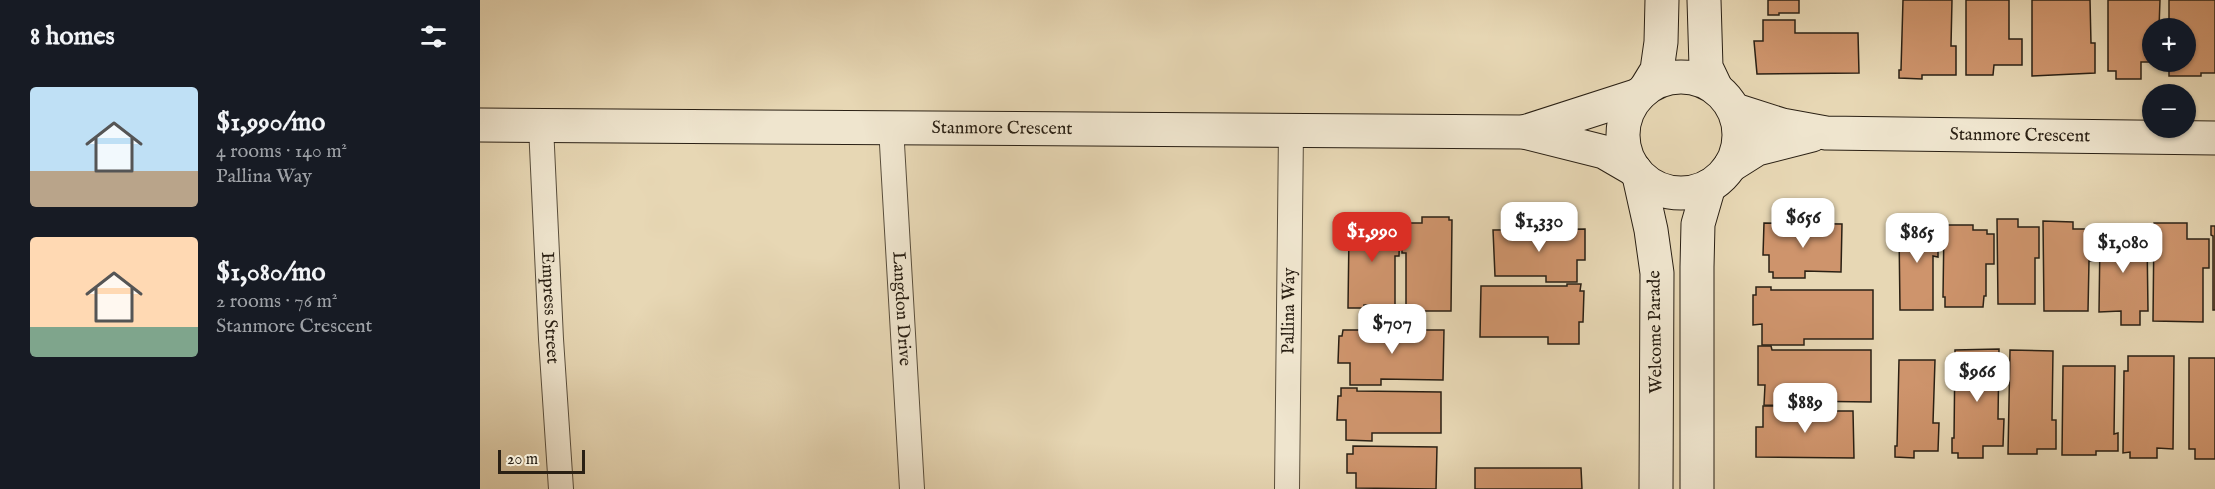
<!DOCTYPE html>
<meta charset="utf-8">
<style>
:root{--surface:#171b24;--page:#20242c;--text:#f1f3f6;--muted:#9ea1a6;--accent:#d93025}
body{margin:0;font-family:"IM FELL English",serif;background:var(--page);color:var(--text);height:100vh;display:flex;flex-direction:column;font-size:22px;white-space:nowrap}
*{box-sizing:border-box;margin:0}
p{font-size:20px;color:var(--muted)}
.icon{flex:none;width:33px;height:33px;fill:none;stroke:currentColor;stroke-width:2;stroke-linecap:round;stroke-linejoin:round}
.map{position:relative;flex:1;overflow:hidden}
.panel{display:flex;flex-direction:column;background:var(--surface);width:480px}
.panel>*{flex:none}
.tools{position:absolute;left:1662px;top:18px;display:grid;gap:12px}
.tools a{display:grid;place-items:center;width:54px;height:54px;border-radius:50%;background:var(--surface);box-shadow:0 2px 4px #0004;font-size:30px}
.scale{position:absolute;left:18px;bottom:15px;width:87px;box-sizing:border-box;padding-left:6px;border:3px solid #2a2014;border-top:0;font-size:16px;line-height:21px;white-space:nowrap;color:#2a2014;-webkit-text-stroke:4px #efe5ce;paint-order:stroke}
.price{position:absolute;translate:-50% -51px;padding:0 14px;border-radius:12px;background:#fff;color:#222;font-size:20px;line-height:39px;filter:drop-shadow(0 2px 3px #0008)}
.price::after{content:'';position:absolute;left:50%;top:36px;width:18px;height:14px;margin-left:-9px;background:inherit;clip-path:polygon(0 0,100% 0,50% 100%)}
.price.active{background:var(--accent);color:#fff}
ul{padding:0;list-style:none}
li{display:flex;align-items:center;gap:18px;height:150px;padding:0 30px}
li span{display:grid;place-items:center;flex:none;width:168px;height:120px;border-radius:6px;color:#555}
li>.icon{margin-inline-start:auto}
span .icon{width:72px;height:72px;fill:#fffc;stroke-width:1}
li b{font-size:26px}
h2{display:flex;justify-content:space-between;align-items:center;height:72px;padding:0 30px;font-size:26px}
main{display:flex;flex:1;min-height:0}
.map>svg:first-child{display:block}
</style>
<main>
<section class="panel">
<h2>8 homes<svg class="icon" aria-label="filters" viewBox="0 0 24 24"><path d="M4 7h16M4 17h16"/><circle cx="9" cy="7" r="2"/><circle cx="15" cy="17" r="2"/></svg></h2>
<ul>
<li><span style="background:linear-gradient(#bfe0f5 70%,#b9a48a 0)"><svg class="icon" aria-label="home" viewBox="0 0 24 24"><path d="M3 11l9-7 9 7M6 9v11h12V9"/></svg></span><div><b>$1,990/mo</b><p>4 rooms · 140 m²</p><p>Pallina Way</p></div></li>
<li><span style="background:linear-gradient(#ffd9b3 75%,#7fa58c 0)"><svg class="icon" aria-label="home" viewBox="0 0 24 24"><path d="M3 11l9-7 9 7M6 9v11h12V9"/></svg></span><div><b>$1,080/mo</b><p>2 rooms · 76 m²</p><p>Stanmore Crescent</p></div></li>
</ul>
</section>
<div class="map">
<svg width="1735" height="489" viewBox="0 0 1735 489">
<rect width="100%" height="100%" fill="#e7d7b4"/>
<filter id="stains"><feTurbulence type="fractalNoise" baseFrequency=".00333" numOctaves="4"/><feColorMatrix values="0 0 0 0 .2 0 0 0 0 .09 0 0 0 0 .02 0 0 0 .5 -.17"/></filter>
<radialGradient id="worn" r=".72"><stop offset=".6" stop-color="#630" stop-opacity="0"/><stop offset="1" stop-color="#630" stop-opacity=".3"/></radialGradient>
<g fill="#ce946c" stroke="#2a2014" stroke-width="1.5">
<polygon points="1288,0 1319,0 1319,13 1299,13 1299,15 1288,15"/>
<polygon points="1423,0 1472,0 1471,46 1476,46 1476,75 1442,75 1442,79 1419,78 1419,70 1421,70"/>
<polygon points="1486,0 1529,0 1529,39 1542,39 1542,65 1514,65 1513,75 1486,75"/>
<polygon points="1552,0 1610,0 1611,43 1615,43 1615,73 1552,76"/>
<polygon points="1628,0 1680,0 1679,28 1672,28 1672,62 1684,62 1661,62 1661,79 1636,79 1636,71 1628,71"/>
<polygon points="1689,0 1735,0 1735,73 1721,73 1721,76 1689,76 1689,62 1706,62 1706,28 1689,28"/>
<polygon points="1283,20 1315,20 1315,33 1378,33 1379,73 1277,74 1274,41 1283,41"/>
<polygon points="874,217 899,217 899,224 920,224 919,256 915,256 915,305 884,305 884,308 868,308 869,233 874,233"/>
<polygon points="942,217 969,217 969,220 972,220 971,311 926,311 926,253 922,253 922,223 942,223"/>
<polygon points="1432,217 1446,217 1447,226 1458,226 1458,257 1453,256 1453,310 1420,310 1419,230 1418,230 1418,221 1432,221"/>
<polygon points="1517,219 1538,219 1538,227 1559,227 1559,258 1555,258 1555,304 1518,304"/>
<polygon points="1563,221 1593,222 1593,229 1614,229 1614,261 1609,261 1608,311 1564,311"/>
<polygon points="1284,223 1362,224 1361,272 1325,271 1325,278 1293,278 1293,272 1289,272 1289,255 1283,255"/>
<polygon points="1674,223 1707,223 1707,239 1729,239 1729,268 1723,268 1723,322 1673,321"/>
<polygon points="1464,225 1493,225 1493,230 1507,230 1507,234 1514,234 1514,264 1506,264 1506,296 1504,296 1503,307 1465,307 1465,297 1463,297"/>
<polygon points="1731,226 1735,226 1735,310 1733,310 1733,236 1731,235"/>
<polygon points="1105,229 1105,260 1097,260 1097,282 1066,282 1066,276 1015,276 1013,230"/>
<polygon points="1618,229 1648,229 1648,235 1667,236 1668,311 1660,311 1660,325 1641,325 1641,311 1619,312 1620,238 1618,239"/>
<polygon points="1087,284 1101,284 1100,291 1104,291 1103,322 1099,322 1099,344 1068,344 1068,337 1000,337 1001,286 1087,286"/>
<polygon points="1276,287 1291,287 1291,290 1393,290 1393,339 1324,339 1324,345 1282,345 1282,324 1273,325 1273,295 1276,295"/>
<polygon points="863,330 964,330 963,380 901,379 901,385 870,385 870,363 858,363 859,336 862,336"/>
<polygon points="1278,346 1291,346 1292,350 1391,350 1391,402 1317,401 1317,406 1284,405 1285,385 1278,385"/>
<polygon points="1519,349 1518,419 1524,419 1523,446 1503,446 1503,458 1478,458 1478,453 1472,453 1472,438 1474,438 1475,350"/>
<polygon points="1530,350 1573,351 1572,420 1576,420 1576,449 1557,449 1557,454 1528,454"/>
<polygon points="1648,356 1694,356 1693,449 1677,448 1677,458 1650,458 1650,452 1643,453 1644,371 1648,371"/>
<polygon points="1709,358 1735,358 1735,459 1715,459 1715,449 1709,449"/>
<polygon points="1419,360 1455,360 1453,423 1459,423 1458,451 1434,451 1434,458 1415,457 1415,446 1417,446"/>
<polygon points="1583,366 1635,366 1634,434 1638,433 1638,451 1616,451 1616,455 1582,455"/>
<polygon points="861,388 877,388 877,391 961,392 961,433 892,433 892,441 866,440 866,420 857,420 858,396 861,396"/>
<polygon points="1283,406 1315,406 1315,411 1373,411 1374,458 1276,457 1276,427 1283,427"/>
<polygon points="873,446 957,447 956,489 876,488 876,473 867,473 867,454 873,454"/>
<polygon points="995,468 1101,468 1102,489 995,489"/>
</g>
<g fill="none" stroke-linecap="round" stroke-linejoin="round">
<g stroke="#594e3c" stroke-width="26">
<g id="street">
<path id="s1" d="M61,126L71,339L81,489"/>
<path id="s2" d="M411,127L432,489"/>
<path id="s3" d="M807,489L811,131"/>
</g>
</g>
<g stroke="#2a2014" stroke-width="35">
<g id="secondary">
<polyline points="1224,0 1226,67 1236,88"/>
<circle cx="1201" cy="135" r="58"/>
<polyline points="1166,88 1177,70 1181,42 1182,0"/>
<path id="s4" d="M1255,110L1302,125L1346,133L1735,138"/>
<path id="s5" d="M0,125L1044,132L1124,152L1155,170"/>
<polyline points="1044,132 1159,95"/>
<polyline points="1250,166 1277,149 1332,135"/>
<polyline points="1159,176 1171,230 1177,273 1176,489"/>
<polyline points="1217,489 1217,267 1218,224 1229,186"/>
</g>
</g>
<use href="#street" stroke="#efe5ce" stroke-width="24"/>
<use href="#secondary" stroke="#efe5ce" stroke-width="33"/>
</g>
<g text-anchor="middle" dominant-baseline="central" stroke-width="6" stroke-linejoin="round" paint-order="stroke">
<g font-size="18" fill="#2a2014" stroke="#efe5ce">
<text stroke="none"><textPath href="#s5" startOffset="522">Stanmore Crescent</textPath></text>
<text stroke="none"><textPath href="#s4" startOffset="288">Stanmore Crescent</textPath></text>
<text stroke="none"><textPath href="#s1" startOffset="182">Empress Street</textPath></text>
<text stroke="none"><textPath href="#s2" startOffset="182">Langdon Drive</textPath></text>
<text stroke="none"><textPath href="#s3" startOffset="178">Pallina Way</textPath></text>
<text transform="translate(1176 332) rotate(-91)">Welcome Parade</text>
</g>
</g>
<rect width="100%" height="100%" filter="url(#stains)"/>
<rect width="100%" height="100%" fill="url(#worn)"/>
</svg>
<div class="tools">
<a>+</a>
<a>−</a>
</div>
<div class="scale">20 m</div>
<b class="price" style="left:1323px;top:249px">$656</b>
<b class="price" style="left:1059px;top:253px">$1,330</b>
<b class="price active" style="left:892px;top:263px">$1,990</b>
<b class="price" style="left:1437px;top:264px">$865</b>
<b class="price" style="left:1643px;top:274px">$1,080</b>
<b class="price" style="left:912px;top:355px">$707</b>
<b class="price" style="left:1497px;top:403px">$966</b>
<b class="price" style="left:1325px;top:434px">$889</b>
</div>
</main>
